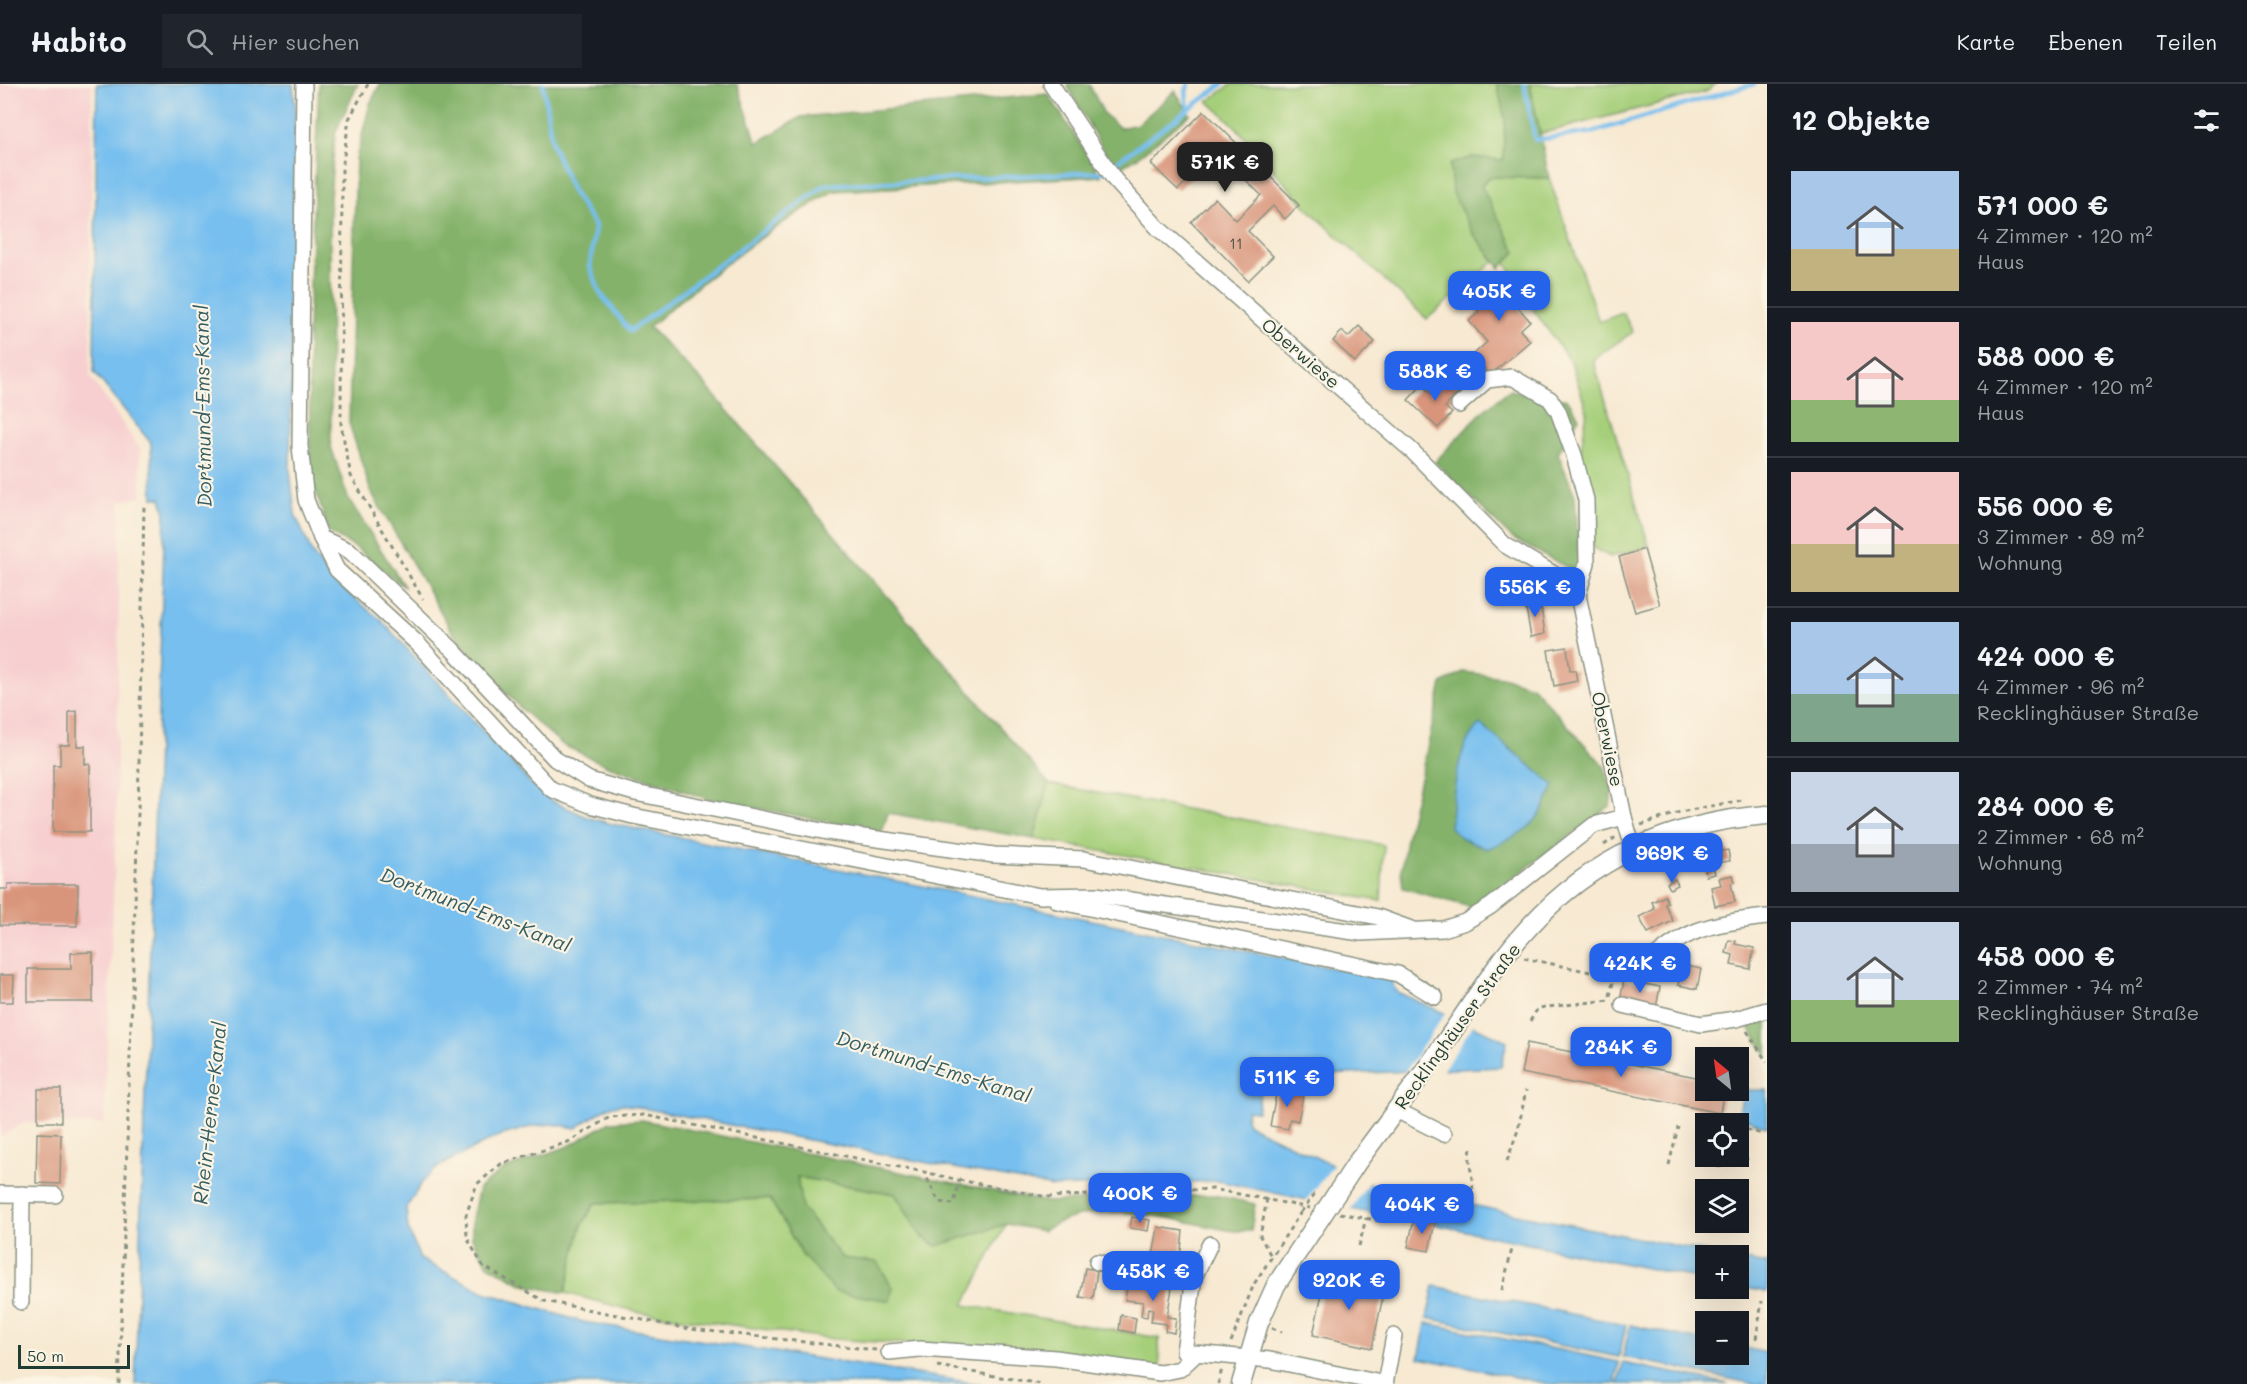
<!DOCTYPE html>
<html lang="de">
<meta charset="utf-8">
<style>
:root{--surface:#171b24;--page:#20242c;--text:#f1f3f6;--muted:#9ea1a6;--line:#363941;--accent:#2563eb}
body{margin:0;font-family:Mali,sans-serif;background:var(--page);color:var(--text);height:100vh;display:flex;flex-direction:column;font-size:22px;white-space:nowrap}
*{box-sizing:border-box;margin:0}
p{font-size:20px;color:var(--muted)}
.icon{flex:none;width:33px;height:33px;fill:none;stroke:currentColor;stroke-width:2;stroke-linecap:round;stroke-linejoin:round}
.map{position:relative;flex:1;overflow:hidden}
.panel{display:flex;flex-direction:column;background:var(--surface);width:480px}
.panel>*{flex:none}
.needle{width:39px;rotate:331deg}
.fabs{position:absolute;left:1695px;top:963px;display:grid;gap:12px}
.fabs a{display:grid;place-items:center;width:54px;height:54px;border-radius:0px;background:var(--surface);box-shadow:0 6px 24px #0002;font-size:30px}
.scale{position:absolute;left:18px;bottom:15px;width:112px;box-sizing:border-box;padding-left:6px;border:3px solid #1f3d34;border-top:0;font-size:16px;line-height:21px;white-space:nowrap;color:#1f3d34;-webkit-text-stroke:4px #fcf5e5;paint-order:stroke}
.price{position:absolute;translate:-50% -51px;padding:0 14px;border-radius:12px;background:var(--accent);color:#fff;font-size:20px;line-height:39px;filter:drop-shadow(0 2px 3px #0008)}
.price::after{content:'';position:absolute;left:50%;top:36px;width:18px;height:14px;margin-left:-9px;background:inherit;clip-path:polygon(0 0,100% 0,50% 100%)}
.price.on{background:#222;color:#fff}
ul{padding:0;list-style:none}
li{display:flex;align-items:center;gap:18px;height:150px;padding:0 24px}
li+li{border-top:2px solid var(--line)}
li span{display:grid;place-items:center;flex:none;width:168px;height:120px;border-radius:0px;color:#555}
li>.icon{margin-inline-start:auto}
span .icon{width:72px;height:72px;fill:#fffc;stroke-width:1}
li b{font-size:26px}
h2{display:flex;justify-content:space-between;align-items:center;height:72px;padding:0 24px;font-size:26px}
header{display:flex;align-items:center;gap:36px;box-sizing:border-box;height:84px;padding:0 30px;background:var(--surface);border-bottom:2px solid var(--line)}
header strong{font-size:28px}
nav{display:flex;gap:33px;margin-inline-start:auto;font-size:21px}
.search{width:420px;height:54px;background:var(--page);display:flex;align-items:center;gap:15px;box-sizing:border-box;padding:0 21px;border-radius:0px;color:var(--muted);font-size:22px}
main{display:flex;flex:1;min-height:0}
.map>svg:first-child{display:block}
</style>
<header>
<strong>Habito</strong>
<div class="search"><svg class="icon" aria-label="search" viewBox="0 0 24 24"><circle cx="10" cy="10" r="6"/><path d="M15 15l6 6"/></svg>Hier suchen</div>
<nav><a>Karte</a><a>Ebenen</a><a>Teilen</a></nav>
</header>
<main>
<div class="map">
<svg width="1767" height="1300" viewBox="0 0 1767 1300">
<rect width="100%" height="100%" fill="#fcf5e5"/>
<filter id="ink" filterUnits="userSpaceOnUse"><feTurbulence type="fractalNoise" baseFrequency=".0167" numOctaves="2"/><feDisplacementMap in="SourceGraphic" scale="12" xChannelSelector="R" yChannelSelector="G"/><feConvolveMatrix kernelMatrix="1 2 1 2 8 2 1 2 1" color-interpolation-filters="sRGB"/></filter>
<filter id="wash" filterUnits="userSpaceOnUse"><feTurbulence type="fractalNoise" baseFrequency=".008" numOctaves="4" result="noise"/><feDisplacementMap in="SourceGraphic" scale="24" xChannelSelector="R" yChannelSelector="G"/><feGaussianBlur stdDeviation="1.35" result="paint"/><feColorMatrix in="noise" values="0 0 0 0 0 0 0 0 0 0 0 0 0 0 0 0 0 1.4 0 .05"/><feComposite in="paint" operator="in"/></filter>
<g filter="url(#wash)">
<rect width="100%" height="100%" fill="#f7e9d2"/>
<polygon fill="#f7cfd0" points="0,0 92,0 90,292 140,365 141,413 120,417 116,745 104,1040 23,1039 0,1053"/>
<g fill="#a6cf7a" stroke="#628657" stroke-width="1.5">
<polygon points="1232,0 1497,0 1505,35 1503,77 1472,73 1473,149 1495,177 1427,235 1306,123 1234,41 1208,17"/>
<polygon points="1530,0 1715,0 1708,7 1539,50"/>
<polygon points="1490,93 1549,94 1599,238 1623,229 1633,248 1593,275 1649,462 1610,473 1593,464 1580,371 1587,327 1571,278 1527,217 1541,202 1529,186 1514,192 1505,178 1516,168 1480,101"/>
<polygon points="1049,700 1384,761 1381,817 1034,755"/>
<polygon points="796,1093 895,1110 921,1152 937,1162 1006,1140 964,1221 1159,1254 1160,1285 1029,1268 833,1255 639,1228 565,1209 581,1143 595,1119 770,1115 803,1172 842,1174 802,1124"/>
</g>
<g fill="#84b26a" stroke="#52784f" stroke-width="1.5">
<polygon points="319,0 358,0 335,49 330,113 331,363 348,414 405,504 355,463 329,449 311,392 308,246"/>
<path d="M380,0H737L757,59L801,33L1048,10L1101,92L834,107C768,145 706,193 649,243L702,297L1049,700L1034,755L888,729L882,748L708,715L608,682L563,661L522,626L453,549L371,408L349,339L356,75L370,20Z"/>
<polygon points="1069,0 1089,0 1104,30 1120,44 1138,40 1175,7 1190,30 1138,73 1115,87 1067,1"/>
<polygon points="1497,0 1530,0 1549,94 1490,93 1481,101 1516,168 1500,184 1473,149 1452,109 1450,80 1472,73 1503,76 1505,35"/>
<polygon points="1509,306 1568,316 1579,333 1558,369 1575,412 1580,490 1513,455 1435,378 1482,328"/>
<polygon points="1463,588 1502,593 1532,602 1604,682 1612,706 1610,722 1473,824 1403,804 1401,786 1406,755 1442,600"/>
<polygon points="1767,932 1767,971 1749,943"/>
<path d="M642,1036L1048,1118L1214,1111L1255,1120L1251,1147H1234C1174,1137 1097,1111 1043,1147L1006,1140L937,1162L921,1152L895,1110L797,1093L802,1124L842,1174L877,1178L893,1204L890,1217L836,1208L803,1172L770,1115L595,1119L581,1143L565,1209L524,1201L488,1181L472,1154V1134L479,1104L504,1085L569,1062L610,1038Z"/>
</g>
<g fill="#77bfef" stroke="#4b7e92" stroke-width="1.5">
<polygon points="97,0 293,0 295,22 290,386 295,430 312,469 324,486 339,502 380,535 533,702 552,717 587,733 612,740 1392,896 1394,904 1399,909 1507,957 1501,983 1258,994 1253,998 1251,1007 1260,1009 1257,1027 1248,1026 1246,1035 1249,1041 1375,1102 1723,1171 1706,1172 1705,1196 1437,1141 1437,1138 1415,1133 1413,1138 1217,1097 1053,1103 622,1020 608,1023 576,1044 552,1040 533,1042 496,1053 439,1082 423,1097 406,1124 408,1145 420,1175 484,1208 583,1238 980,1300 135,1300 165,429 161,414 153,414 151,359 94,288"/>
<path d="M1480,640L1554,701C1539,742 1526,748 1487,765L1461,754L1450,743C1454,711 1455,663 1480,640Z"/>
<polygon points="1744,1006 1767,1006 1767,1043 1738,1032"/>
<polygon points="1738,1175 1767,1180 1767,1208 1739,1203"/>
<polygon points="1434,1202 1626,1241 1619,1273 1427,1234"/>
<polygon points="1426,1239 1619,1278 1615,1300 1549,1300 1419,1274"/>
<polygon points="1630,1241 1705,1257 1706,1270 1738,1270 1739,1263 1767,1269 1767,1300 1755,1300 1623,1273"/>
<polygon points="1623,1279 1728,1300 1618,1300"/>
</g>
<g fill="#f7e9d2">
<polygon points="1447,927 1474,940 1442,987 1404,989"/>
<polygon points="1335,1079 1370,1096 1350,1127 1305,1118"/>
<polygon points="1394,1103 1405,1105 1399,1137 1388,1135"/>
</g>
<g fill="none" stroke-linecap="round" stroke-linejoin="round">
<g stroke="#77bfef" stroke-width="4.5">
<polyline points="543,0 552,60 572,107 595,142 590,183 600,209 630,247 825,101 1103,88 1223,0"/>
<polyline points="1524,0 1535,56 1593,48 1754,0"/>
<polyline points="1188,26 1186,7 1189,0"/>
</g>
</g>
<g id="blocks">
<g fill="#d9957c">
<polygon points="1204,27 1299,121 1285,135 1273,122 1248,147 1273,172 1248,197 1191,138 1215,114 1236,136 1261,111 1217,67 1178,106 1151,80"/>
<polygon points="1528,190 1538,202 1516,221 1530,237 1520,246 1530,257 1490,291 1473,271 1487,258 1469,237 1479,228 1462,207 1477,194 1497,217"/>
<polygon points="1359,242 1375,258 1355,278 1333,257 1342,247 1348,253"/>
<polygon points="1448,294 1461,306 1445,323 1452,329 1438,344 1408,316 1422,301 1432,311"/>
<polygon points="1644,465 1660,521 1635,528 1619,473"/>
<polygon points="1540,516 1545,550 1531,553 1525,519"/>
<polygon points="1567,563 1570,586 1575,586 1577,597 1554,602 1548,566"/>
<polygon points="77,627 77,662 85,662 85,680 90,680 90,748 53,748 53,681 60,681 60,661 69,661 69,628"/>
<polygon points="1728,766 1730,777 1717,779 1715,768"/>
<polygon points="1712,777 1715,790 1706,792 1704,778"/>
<polygon points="1733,791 1735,798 1731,799 1735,818 1715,822 1711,803 1721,801 1719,794"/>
<polygon points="1675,795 1678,801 1670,805 1667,799"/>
<polygon points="8,800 78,800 77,842 0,841 0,805 8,805"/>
<polygon points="1665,812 1668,819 1665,820 1673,837 1648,849 1639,833 1655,825 1652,818"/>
<polygon points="1729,856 1736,857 1735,860 1754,864 1750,885 1731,881 1733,871 1726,869"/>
<polygon points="93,868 93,918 28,918 28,885 71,885 71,869"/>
<polygon points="1676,876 1683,878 1683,881 1701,885 1697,905 1678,901 1680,891 1673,890"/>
<polygon points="0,891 14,891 13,918 0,918"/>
<polygon points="1624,896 1660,903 1656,924 1620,917"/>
<polygon points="1527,959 1706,995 1706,1006 1724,1006 1720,1029 1521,989"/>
<polygon points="1283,1003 1304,1007 1298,1037 1290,1035 1288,1045 1270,1042 1276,1010 1281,1012"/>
<rect x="38" y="1005" width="23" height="33"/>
<polygon points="37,1049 61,1050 60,1100 36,1099"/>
<polygon points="1132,1133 1150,1136 1148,1147 1130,1144"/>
<polygon points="1414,1134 1435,1138 1429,1167 1408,1163"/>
<polygon points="1158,1143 1183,1147 1180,1176 1153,1172"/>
<polygon points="1085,1184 1097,1186 1093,1215 1080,1213"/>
<polygon points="1326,1191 1385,1203 1372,1264 1313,1251"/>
<polygon points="1128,1197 1172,1204 1167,1233 1176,1234 1174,1249 1165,1247 1166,1240 1151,1238 1153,1225 1148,1224 1147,1233 1141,1232 1143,1218 1125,1216"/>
<polygon points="1121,1231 1136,1234 1134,1249 1119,1246"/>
</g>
</g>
</g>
<g filter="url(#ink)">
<use href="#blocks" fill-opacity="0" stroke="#8b9383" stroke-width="1.5"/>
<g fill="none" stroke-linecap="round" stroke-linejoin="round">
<g stroke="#8b9383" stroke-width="18">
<g id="minor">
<polyline points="304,0 300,362 306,416 321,454 337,486 418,560 551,705 590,721 633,732 1040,812 1096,811 1361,849 1443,845 1465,838 1491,822 1594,741 1624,733"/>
<polyline points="1051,0 1114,95 1158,144 1411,366 1505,461 1562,495 1578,511 1624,733 1633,764"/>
<polyline points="1459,321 1487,296 1512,293 1550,315 1558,327 1574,371 1586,416 1587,479 1578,511"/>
<polyline points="321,454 350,467 453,566 555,675 589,696 635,709 827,748 994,771 1084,775 1378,833 1411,845"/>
<polyline points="1057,817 1398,890 1435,913"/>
<path d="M1643,885C1681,845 1713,839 1767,833"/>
<polyline points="1623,921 1701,940 1736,935 1767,926"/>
<polyline points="1396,1026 1444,1050"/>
<polyline points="0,1110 55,1111"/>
<polyline points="1210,1160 1194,1193 1184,1268 1270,1276 1386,1300"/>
<polyline points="1097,1178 1129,1186 1194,1193"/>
<polyline points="21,1218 22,1110"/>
<polyline points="889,1268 920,1265 1056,1274 1160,1289 1180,1285 1196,1270"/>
<polyline points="1385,1300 1394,1252"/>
</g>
</g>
<g stroke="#8b9383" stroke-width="21">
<g id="major">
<path d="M1358,1077C1390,1034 1422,992 1452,948C1477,912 1500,874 1530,842C1593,773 1675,738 1767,731"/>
<polyline points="1241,1300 1259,1239 1276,1201 1321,1133"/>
</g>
</g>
<g stroke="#8b9383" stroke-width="3" stroke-dasharray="4.5 4.5" stroke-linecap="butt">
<polyline points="368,0 349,35 342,86 341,341 351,392 423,515"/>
<polyline points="1641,741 1680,728 1742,716"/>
<polyline points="1604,761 1616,753"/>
<polyline points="1524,874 1614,893 1629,889"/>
<polyline points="1610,912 1614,893"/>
<polyline points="1530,937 1538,924 1610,916"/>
<polyline points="1747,947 1767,978"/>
<polyline points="1718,1039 1721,1040"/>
<polyline points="1738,1043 1762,1050"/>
<path d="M1471,1065C1467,1081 1475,1095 1472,1111"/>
<polyline points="1507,1077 1518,1046 1526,1006"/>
<polyline points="1669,1081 1678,1043"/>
<polyline points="1718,1083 1752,1073"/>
<polyline points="959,1096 1047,1113 1213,1105 1310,1124"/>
<polyline points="1267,1115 1260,1152 1271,1172"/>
<polyline points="1340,1129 1384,1138"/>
<polyline points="1359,1162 1366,1134"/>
<polyline points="1502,1206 1512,1165"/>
<polyline points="1272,1244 1282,1248"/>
<polyline points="1756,1255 1762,1217"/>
<polyline points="1231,1258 1254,1200 1301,1128"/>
<polyline points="876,1266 690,1245 544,1217 483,1182 467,1154 466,1131 477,1100 501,1080 568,1058 610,1033 644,1031 924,1088 959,1096 954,1120 939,1118 924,1088"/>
<polyline points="937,1282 1041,1300"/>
<polyline points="119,1300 138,730 144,420"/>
<polyline points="1218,1300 1222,1285"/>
</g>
<use href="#minor" stroke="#fff" stroke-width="15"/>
<use href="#major" stroke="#fff" stroke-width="18"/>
<g stroke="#8b9383" stroke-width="21" stroke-linecap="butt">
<polyline id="major-bridge" points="1321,1133 1358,1077"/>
</g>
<polyline stroke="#8b9383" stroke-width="3" stroke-dasharray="4.5 4.5" stroke-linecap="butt" points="1301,1128 1316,1108"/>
<use href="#major-bridge" stroke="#fff" stroke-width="18"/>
</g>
</g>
<g text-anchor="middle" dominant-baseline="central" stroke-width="4.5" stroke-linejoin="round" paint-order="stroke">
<g font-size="15" fill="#4e5346">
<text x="1236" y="159">11</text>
</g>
<g font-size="18" fill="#1f3d34" stroke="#fcf5e5">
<text transform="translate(1301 269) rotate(41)">Oberwiese</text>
<text transform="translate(1608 655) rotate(78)">Oberwiese</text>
<text transform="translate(1457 942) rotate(-54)">Recklinghäuser Straße</text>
</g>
<g font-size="20" font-style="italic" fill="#355e63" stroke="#fcf5e5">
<text transform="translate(202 322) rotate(-91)">Dortmund-Ems-Kanal</text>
<text transform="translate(476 825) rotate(21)">Dortmund-Ems-Kanal</text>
<text transform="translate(934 982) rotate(17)">Dortmund-Ems-Kanal</text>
<text transform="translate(209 1029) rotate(-84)">Rhein-Herne-Kanal</text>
</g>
</g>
</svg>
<div class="fabs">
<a><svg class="needle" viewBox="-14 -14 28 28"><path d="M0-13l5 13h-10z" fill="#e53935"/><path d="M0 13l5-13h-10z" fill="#9ea1a6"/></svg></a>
<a><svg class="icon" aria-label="locate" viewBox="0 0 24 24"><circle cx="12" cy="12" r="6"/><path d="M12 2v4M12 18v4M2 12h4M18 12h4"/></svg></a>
<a><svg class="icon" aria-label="layers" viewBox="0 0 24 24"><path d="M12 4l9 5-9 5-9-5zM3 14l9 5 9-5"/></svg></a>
<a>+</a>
<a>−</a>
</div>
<div class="scale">50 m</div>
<b class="price on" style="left:1225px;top:109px">571K €</b>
<b class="price" style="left:1499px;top:238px">405K €</b>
<b class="price" style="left:1435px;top:318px">588K €</b>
<b class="price" style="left:1535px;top:534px">556K €</b>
<b class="price" style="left:1672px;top:800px">969K €</b>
<b class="price" style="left:1640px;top:910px">424K €</b>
<b class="price" style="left:1621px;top:994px">284K €</b>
<b class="price" style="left:1287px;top:1024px">511K €</b>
<b class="price" style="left:1140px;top:1140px">400K €</b>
<b class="price" style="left:1422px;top:1151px">404K €</b>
<b class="price" style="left:1153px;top:1218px">458K €</b>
<b class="price" style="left:1349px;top:1227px">920K €</b>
</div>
<section class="panel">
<h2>12 Objekte<svg class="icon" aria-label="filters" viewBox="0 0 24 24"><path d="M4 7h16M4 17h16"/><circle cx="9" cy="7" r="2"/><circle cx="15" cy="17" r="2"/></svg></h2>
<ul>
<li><span style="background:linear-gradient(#a9c7e8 65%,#c2b280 0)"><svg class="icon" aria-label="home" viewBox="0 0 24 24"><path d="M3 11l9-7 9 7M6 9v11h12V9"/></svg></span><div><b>571 000 €</b><p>4 Zimmer · 120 m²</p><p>Haus</p></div></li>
<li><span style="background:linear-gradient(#f6c9c9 65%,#8fb573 0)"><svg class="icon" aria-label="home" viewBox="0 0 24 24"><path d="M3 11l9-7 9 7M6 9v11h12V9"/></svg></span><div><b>588 000 €</b><p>4 Zimmer · 120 m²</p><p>Haus</p></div></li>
<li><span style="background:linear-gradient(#f6c9c9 60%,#c2b280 0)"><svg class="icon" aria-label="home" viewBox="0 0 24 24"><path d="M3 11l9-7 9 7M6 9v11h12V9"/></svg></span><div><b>556 000 €</b><p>3 Zimmer · 89 m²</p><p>Wohnung</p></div></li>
<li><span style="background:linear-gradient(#a9c7e8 60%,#7fa58c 0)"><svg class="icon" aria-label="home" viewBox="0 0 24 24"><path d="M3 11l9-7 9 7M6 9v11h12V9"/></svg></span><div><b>424 000 €</b><p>4 Zimmer · 96 m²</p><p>Recklinghäuser Straße</p></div></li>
<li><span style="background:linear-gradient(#c9d6e8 60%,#9aa5b1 0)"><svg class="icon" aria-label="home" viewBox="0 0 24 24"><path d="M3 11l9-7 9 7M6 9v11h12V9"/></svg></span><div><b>284 000 €</b><p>2 Zimmer · 68 m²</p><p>Wohnung</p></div></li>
<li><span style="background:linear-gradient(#c9d6e8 65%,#8fb573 0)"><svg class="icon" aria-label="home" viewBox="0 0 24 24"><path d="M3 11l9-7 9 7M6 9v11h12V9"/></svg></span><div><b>458 000 €</b><p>2 Zimmer · 74 m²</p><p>Recklinghäuser Straße</p></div></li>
</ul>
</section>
</main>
